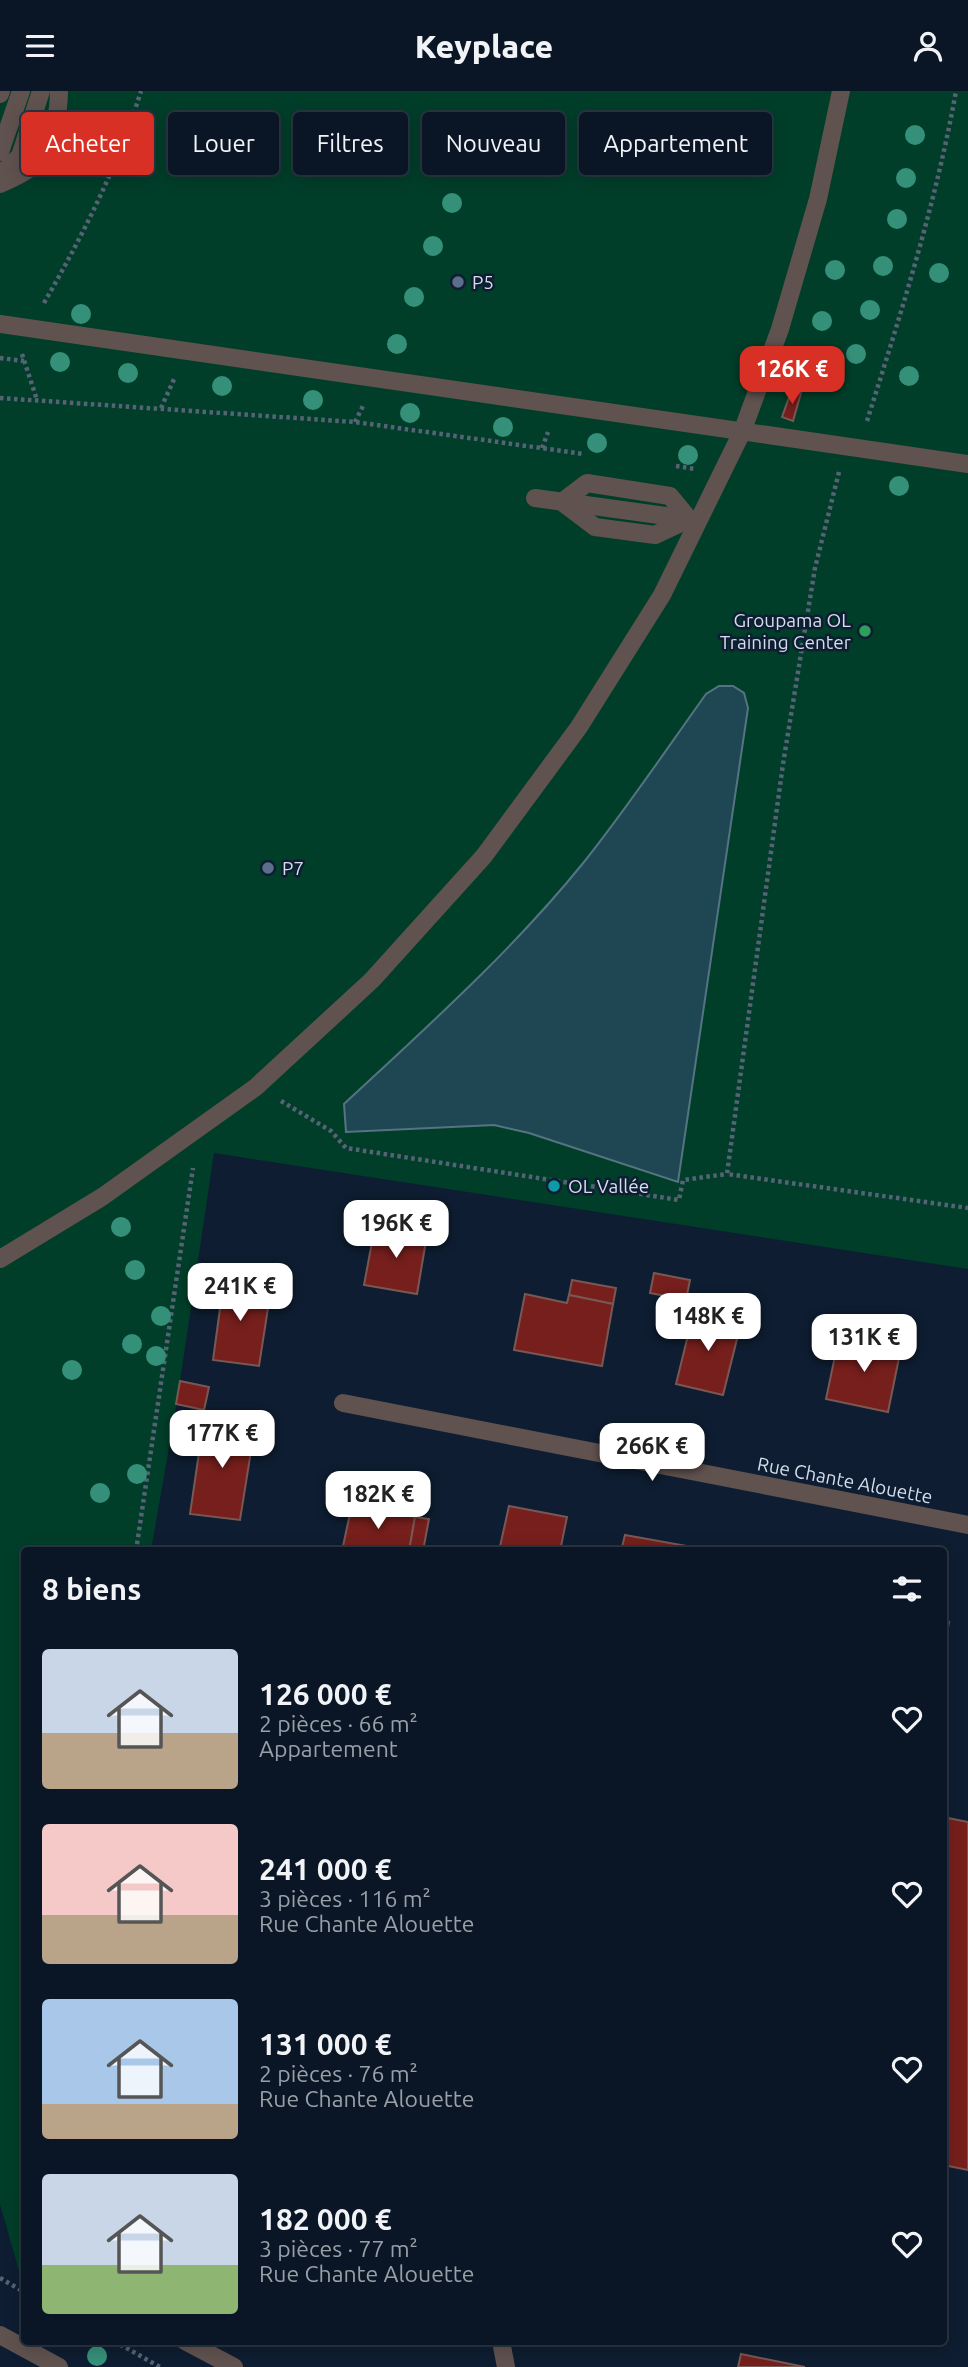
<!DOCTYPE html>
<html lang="fr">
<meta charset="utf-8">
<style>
:root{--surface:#0a1625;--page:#131f2d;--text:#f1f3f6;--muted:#999fa7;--line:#2a3542;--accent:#d93025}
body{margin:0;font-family:Ubuntu,sans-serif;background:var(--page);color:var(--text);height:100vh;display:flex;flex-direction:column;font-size:26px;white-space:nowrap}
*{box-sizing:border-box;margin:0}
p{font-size:23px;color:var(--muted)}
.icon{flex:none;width:38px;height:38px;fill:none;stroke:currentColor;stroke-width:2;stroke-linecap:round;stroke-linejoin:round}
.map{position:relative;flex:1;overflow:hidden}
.side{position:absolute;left:21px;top:1456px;width:926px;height:798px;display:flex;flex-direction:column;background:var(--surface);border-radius:7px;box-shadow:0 4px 18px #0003,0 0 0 2px var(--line)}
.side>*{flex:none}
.hud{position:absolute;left:21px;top:21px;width:928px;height:63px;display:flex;gap:14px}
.price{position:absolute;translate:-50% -60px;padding:0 16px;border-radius:14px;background:#fff;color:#222;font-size:23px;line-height:46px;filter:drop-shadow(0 2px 4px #0008)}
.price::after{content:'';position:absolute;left:50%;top:42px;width:21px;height:16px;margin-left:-10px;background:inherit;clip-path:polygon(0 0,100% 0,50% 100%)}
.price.on{background:var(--accent);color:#fff}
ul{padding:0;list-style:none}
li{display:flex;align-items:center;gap:21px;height:175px;padding:0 21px}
li span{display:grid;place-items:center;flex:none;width:196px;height:140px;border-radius:7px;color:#555}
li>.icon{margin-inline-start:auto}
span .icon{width:84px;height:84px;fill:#fffc;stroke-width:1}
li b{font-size:30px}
h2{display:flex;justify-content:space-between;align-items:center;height:84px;padding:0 21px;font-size:30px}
.tag{padding:0 24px;border-radius:7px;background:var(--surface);box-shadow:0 4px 18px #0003,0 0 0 2px var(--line);font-size:24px;line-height:63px}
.tag.on{background:var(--accent);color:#fff}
header{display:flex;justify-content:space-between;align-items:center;height:91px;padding:0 21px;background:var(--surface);font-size:32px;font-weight:800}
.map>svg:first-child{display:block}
</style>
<header><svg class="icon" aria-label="menu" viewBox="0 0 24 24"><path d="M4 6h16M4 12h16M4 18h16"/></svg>Keyplace<svg class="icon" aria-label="person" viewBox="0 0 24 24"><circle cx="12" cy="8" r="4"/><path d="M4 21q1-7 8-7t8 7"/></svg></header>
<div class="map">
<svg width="968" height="2276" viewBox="0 0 968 2276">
<rect width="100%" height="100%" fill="#0e1d31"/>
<polygon fill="#003e2a" points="0,0 968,0 968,1178 214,1062 176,1317 151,1459 24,1460 24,2183 19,2180 0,2113"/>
<path fill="#1f4653" stroke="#557481" stroke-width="2" d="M719,595H733L744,602L748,617L678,1091L529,1042L494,1034L346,1041L344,1013C427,936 513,859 584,771C627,717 666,659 706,603Z"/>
<g fill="#761f1c" stroke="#795854" stroke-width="2">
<polygon points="791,301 801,302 793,330 782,326"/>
<polygon points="375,1135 427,1144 417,1203 364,1194"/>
<polygon points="225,1181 254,1185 250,1214 268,1217 259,1275 213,1269"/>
<polygon points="654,1182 690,1189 686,1209 650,1202"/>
<polygon points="572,1189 616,1197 613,1213 569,1204"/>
<polygon points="525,1203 567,1212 569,1204 613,1213 602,1275 514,1259"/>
<polygon points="694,1220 741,1232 723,1304 676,1293"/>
<polygon points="839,1246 901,1257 888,1321 826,1308"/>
<polygon points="180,1290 209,1296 204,1319 176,1313"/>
<polygon points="204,1328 255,1335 240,1429 190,1423"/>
<polygon points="352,1413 415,1426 409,1460 342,1460"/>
<polygon points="509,1415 567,1426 560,1460 499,1460"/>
<polygon points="415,1426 429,1428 423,1460 409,1460"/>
<polygon points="625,1444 687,1455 687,1460 621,1460"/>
<polygon points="943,1530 949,1531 943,1562"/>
<polygon points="943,1726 968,1731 968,2079 943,2074"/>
<polygon points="741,2263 805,2276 738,2276"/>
</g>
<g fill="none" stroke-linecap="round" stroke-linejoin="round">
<g stroke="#566375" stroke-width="4.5" stroke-dasharray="3.5 3.5" stroke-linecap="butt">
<path d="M44,212C83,144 118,75 141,0"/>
<polyline points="22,263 37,309"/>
<polyline points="0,267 24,270"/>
<polyline points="0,307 355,331 584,363"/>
<polyline points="161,317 175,286"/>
<path d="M867,330C901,222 936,112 956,0"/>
<polyline points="355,331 364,313"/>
<polyline points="542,357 548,341"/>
<polyline points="676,375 695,378"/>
<polyline points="839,381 815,477 783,673 727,1083 968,1117"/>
<polyline points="281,1010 331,1040 346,1057 679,1109 683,1089 727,1083"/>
<polyline points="136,1460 193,1077"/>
<polyline points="0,2187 24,2201"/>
<polyline points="114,2250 160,2276"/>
</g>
<g stroke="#60524f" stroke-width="18">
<polyline points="0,3 1,0"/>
<polyline points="0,61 21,0"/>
<polyline points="0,84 20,65 41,0"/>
<path d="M0,93C14,87 34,78 42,65C53,47 59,21 59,0"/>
<polyline points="0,233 968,373"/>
<polygon points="587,392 670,405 689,428 655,444 595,436 562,411"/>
<polyline points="535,407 688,428"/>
<polyline points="0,1168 102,1106 256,996 372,889 484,765 579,636 662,504 742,341 780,238 818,108 841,0"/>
<polyline points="185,2250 234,2276"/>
<polyline points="501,2250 506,2276"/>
</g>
<g stroke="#60524f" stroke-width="18">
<polyline points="343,1312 968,1434"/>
<polyline points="0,2244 59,2276"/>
</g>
</g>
<g fill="#35907a">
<circle cx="915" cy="44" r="10"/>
<circle cx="471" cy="62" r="10"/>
<circle cx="906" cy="87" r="10"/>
<circle cx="452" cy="112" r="10"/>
<circle cx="897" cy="128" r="10"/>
<circle cx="433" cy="155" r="10"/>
<circle cx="883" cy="175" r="10"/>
<circle cx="835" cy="179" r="10"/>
<circle cx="939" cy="182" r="10"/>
<circle cx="414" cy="206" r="10"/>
<circle cx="870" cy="219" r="10"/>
<circle cx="81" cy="223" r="10"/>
<circle cx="822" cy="230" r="10"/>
<circle cx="397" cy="253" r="10"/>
<circle cx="856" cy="263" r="10"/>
<circle cx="60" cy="271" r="10"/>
<circle cx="128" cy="282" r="10"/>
<circle cx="909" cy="285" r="10"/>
<circle cx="222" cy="295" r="10"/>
<circle cx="313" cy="309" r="10"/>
<circle cx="410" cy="322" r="10"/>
<circle cx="503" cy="336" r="10"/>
<circle cx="597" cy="352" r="10"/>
<circle cx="688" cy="364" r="10"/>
<circle cx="899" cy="395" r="10"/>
<circle cx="121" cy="1136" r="10"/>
<circle cx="135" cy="1179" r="10"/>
<circle cx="161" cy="1225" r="10"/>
<circle cx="132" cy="1253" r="10"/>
<circle cx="156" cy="1265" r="10"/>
<circle cx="72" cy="1279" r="10"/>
<circle cx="137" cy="1383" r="10"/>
<circle cx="100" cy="1402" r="10"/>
<circle cx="97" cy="2265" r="10"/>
</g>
<g fill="#5c6f8a" stroke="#0e1d31" stroke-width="2.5">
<circle cx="458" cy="191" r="7"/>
<circle cx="268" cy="777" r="7"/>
</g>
<circle fill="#2e9e5b" stroke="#0e1d31" stroke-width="2.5" cx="865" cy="540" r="7"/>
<circle fill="#0f9aa8" stroke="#0e1d31" stroke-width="2.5" cx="554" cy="1095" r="7"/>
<g text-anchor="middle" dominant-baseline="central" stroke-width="5" stroke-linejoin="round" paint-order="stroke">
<g font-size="19" fill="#d4deed" stroke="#0e1d31" text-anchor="start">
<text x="472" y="191">P5</text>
<text x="851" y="529" text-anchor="end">Groupama OL<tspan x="851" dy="22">Training Center</tspan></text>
<text x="282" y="777">P7</text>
<text x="568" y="1095">OL Vallée</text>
</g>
<g font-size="19" fill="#d4deed" stroke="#0e1d31">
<text transform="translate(845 1389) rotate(11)">Rue Chante Alouette</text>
</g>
</g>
</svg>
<b class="price on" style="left:792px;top:315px">126K €</b>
<b class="price" style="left:396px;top:1169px">196K €</b>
<b class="price" style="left:240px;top:1232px">241K €</b>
<b class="price" style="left:708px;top:1262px">148K €</b>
<b class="price" style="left:864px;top:1283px">131K €</b>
<b class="price" style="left:222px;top:1379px">177K €</b>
<b class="price" style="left:652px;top:1392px">266K €</b>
<b class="price" style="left:378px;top:1440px">182K €</b>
<div class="hud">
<a class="tag on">Acheter</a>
<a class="tag">Louer</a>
<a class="tag">Filtres</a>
<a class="tag">Nouveau</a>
<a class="tag">Appartement</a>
</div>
<section class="side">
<h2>8 biens<svg class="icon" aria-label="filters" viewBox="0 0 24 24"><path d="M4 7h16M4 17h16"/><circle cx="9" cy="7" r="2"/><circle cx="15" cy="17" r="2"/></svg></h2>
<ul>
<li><span style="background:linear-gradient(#c9d6e8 60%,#b9a48a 0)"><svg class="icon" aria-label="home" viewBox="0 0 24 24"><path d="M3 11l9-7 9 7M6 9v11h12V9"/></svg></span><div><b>126 000 €</b><p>2 pièces · 66 m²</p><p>Appartement</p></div><svg class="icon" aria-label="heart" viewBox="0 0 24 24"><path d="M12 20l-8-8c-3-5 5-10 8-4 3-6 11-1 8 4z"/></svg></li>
<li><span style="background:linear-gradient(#f6c9c9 65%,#b9a48a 0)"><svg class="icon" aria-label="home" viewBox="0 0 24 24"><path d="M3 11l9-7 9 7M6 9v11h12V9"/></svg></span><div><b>241 000 €</b><p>3 pièces · 116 m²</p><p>Rue Chante Alouette</p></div><svg class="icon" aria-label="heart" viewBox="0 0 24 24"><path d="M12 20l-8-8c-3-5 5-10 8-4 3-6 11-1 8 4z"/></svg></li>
<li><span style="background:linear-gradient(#a9c7e8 75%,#b9a48a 0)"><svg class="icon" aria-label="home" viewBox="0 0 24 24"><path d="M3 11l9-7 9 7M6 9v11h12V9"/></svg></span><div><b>131 000 €</b><p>2 pièces · 76 m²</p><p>Rue Chante Alouette</p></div><svg class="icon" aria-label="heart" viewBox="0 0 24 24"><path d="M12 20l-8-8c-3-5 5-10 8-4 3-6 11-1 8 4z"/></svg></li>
<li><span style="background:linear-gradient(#c9d6e8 65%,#8fb573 0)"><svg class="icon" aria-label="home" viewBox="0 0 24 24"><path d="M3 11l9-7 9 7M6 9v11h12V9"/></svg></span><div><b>182 000 €</b><p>3 pièces · 77 m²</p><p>Rue Chante Alouette</p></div><svg class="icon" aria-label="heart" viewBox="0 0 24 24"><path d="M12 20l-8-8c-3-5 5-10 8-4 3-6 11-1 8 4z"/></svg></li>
</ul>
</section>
</div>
